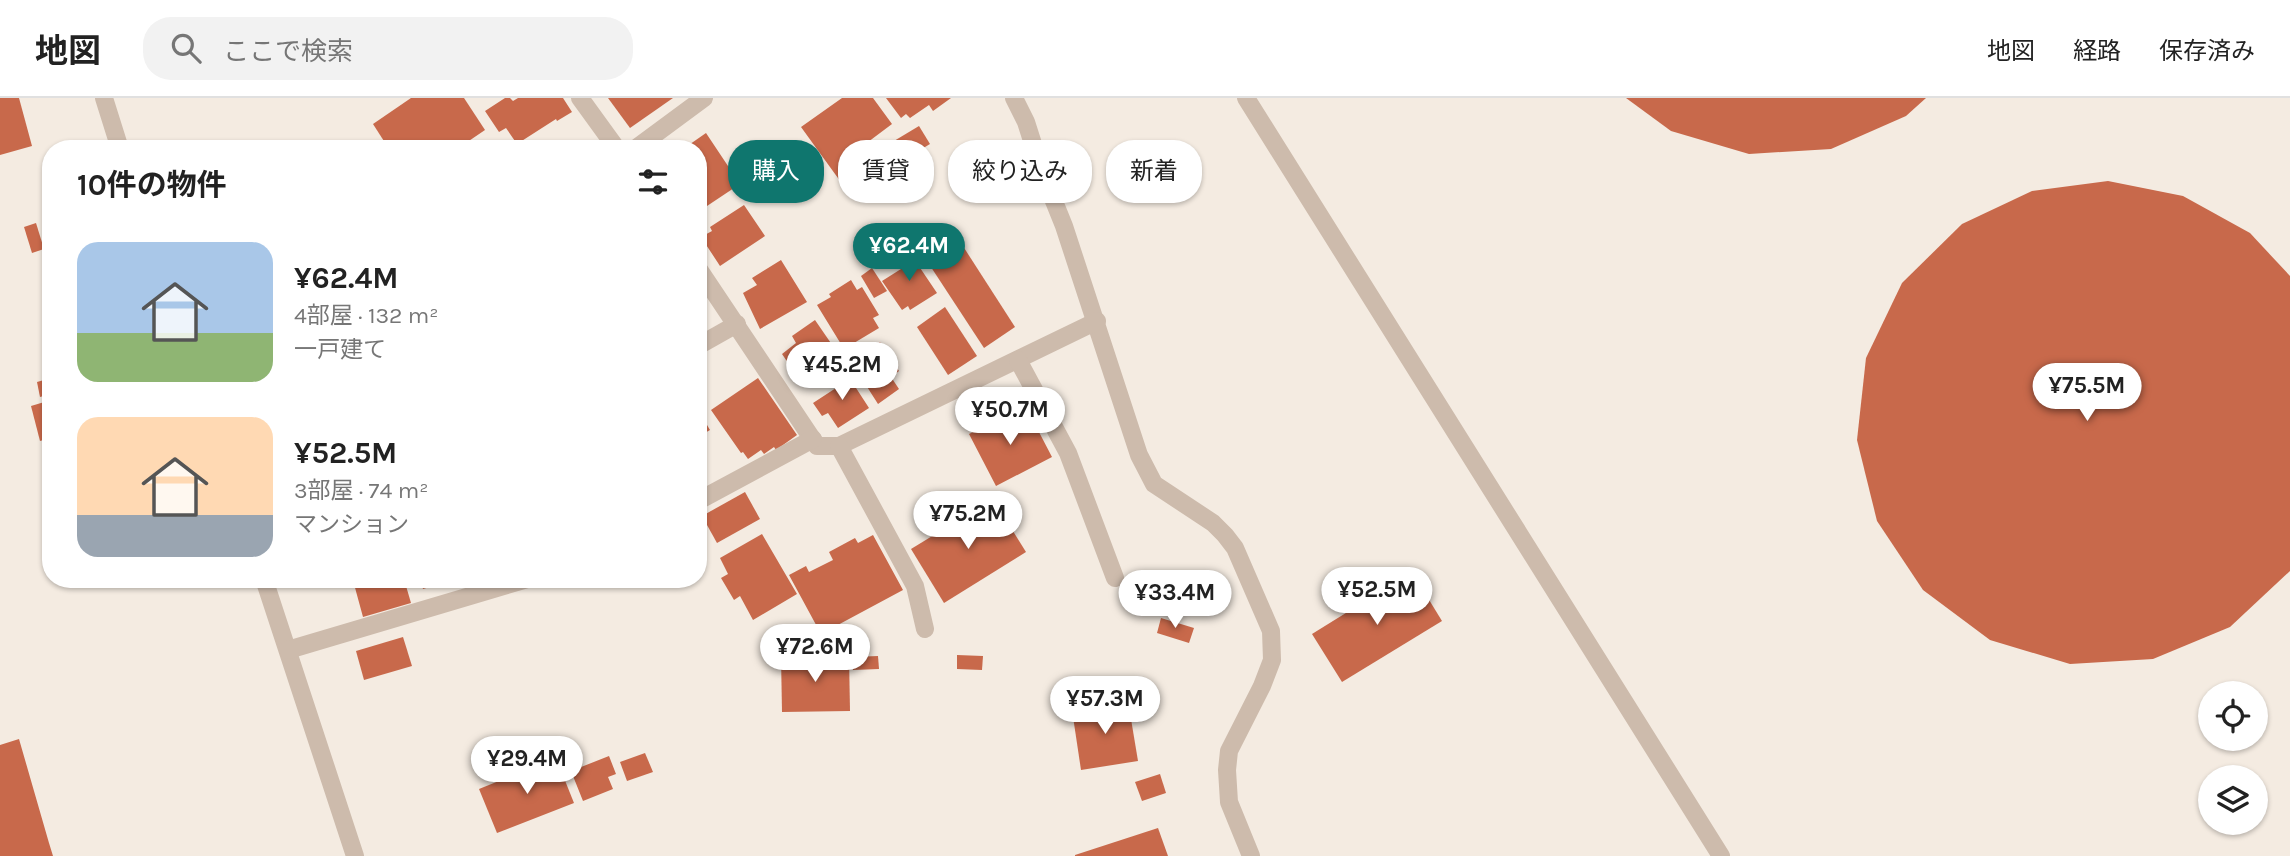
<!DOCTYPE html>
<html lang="ja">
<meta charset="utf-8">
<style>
:root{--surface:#fff;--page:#f2f2f2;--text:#222;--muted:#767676;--line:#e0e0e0;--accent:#0f766e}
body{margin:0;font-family:Karla,"Noto Sans JP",sans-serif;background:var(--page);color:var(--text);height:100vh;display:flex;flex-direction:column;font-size:26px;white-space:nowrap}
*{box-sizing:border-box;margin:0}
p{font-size:23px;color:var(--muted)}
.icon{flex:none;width:38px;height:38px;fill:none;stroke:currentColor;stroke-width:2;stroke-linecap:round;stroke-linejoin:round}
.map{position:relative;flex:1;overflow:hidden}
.details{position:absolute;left:42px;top:42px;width:665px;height:448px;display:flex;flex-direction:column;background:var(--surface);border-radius:28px;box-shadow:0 2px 5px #0004}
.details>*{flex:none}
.hud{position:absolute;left:728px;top:42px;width:665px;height:63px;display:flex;gap:14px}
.buttons{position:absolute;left:2198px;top:583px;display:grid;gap:14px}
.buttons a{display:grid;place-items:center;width:70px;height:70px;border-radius:50%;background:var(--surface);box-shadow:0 2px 5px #0004;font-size:35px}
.price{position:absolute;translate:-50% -60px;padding:0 16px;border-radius:24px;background:#fff;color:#222;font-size:23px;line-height:46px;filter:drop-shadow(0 2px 4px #0008)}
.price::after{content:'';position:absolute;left:50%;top:42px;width:21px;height:16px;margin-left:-10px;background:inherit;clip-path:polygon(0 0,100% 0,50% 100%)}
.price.on{background:var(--accent);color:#fff}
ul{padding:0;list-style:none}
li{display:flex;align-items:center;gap:21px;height:175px;padding:0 35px}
li span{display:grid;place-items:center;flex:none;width:196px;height:140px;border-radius:21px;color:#555}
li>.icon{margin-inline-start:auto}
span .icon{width:84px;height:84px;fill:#fffc;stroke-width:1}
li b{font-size:30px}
h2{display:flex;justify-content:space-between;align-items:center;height:84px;padding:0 35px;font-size:30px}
.pill{padding:0 24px;border-radius:28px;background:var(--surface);box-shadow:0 2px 5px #0004;font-size:24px;line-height:63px}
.pill.on{background:var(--accent);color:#fff}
header{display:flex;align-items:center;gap:42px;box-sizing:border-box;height:98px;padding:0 35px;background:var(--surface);border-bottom:2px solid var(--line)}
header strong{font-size:33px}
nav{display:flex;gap:38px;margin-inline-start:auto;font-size:24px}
.search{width:490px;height:63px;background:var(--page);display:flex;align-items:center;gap:18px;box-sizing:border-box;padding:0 24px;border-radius:28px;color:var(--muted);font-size:26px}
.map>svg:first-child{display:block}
</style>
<header>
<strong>地図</strong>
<div class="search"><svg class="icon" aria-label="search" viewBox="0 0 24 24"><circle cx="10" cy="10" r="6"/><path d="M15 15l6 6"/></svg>ここで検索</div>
<nav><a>地図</a><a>経路</a><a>保存済み</a></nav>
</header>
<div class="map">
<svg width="2290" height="758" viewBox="0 0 2290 758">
<rect width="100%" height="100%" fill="#f4ebe1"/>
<g fill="#c8694b">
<polygon points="0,0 19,0 32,48 0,57"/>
<polygon points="411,0 464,0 485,32 457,51 389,51 373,26"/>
<polygon points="505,0 510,0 513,3 518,0 563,0 572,14 557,23 556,21 517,46 506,30 499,34 485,13"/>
<polygon points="608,0 673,0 630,30"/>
<polygon points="842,0 873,0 892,26 852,56 864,73 843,87 801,29"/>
<polygon points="886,0 951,0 933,13 929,7 910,20 906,16 901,20"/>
<polygon points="1626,0 1926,0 1906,18 1831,51 1749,56 1671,33"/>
<polygon points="919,28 930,46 905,61 894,43"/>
<polygon points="706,35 740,86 701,112 698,108 698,51 683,51"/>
<polygon points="2108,83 2183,98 2250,135 2290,178 2290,473 2230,529 2153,561 2070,566 1990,542 1923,492 1877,423 1857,342 1866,260 1902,185 1962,126 2032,93"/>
<polygon points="744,107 765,138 720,168 701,139 712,133 710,129"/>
<polygon points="36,125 44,151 32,155 24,129"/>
<polygon points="959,142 1015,229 984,250 927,163"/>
<polygon points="908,152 937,195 910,212 908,208 902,212 882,183 901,171 895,161"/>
<polygon points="781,162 807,204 760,231 743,195 757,187 752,180"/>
<polygon points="872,170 887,193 874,200 861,178"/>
<polygon points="851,182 857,192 862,189 879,217 873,220 879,230 844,251 817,207 831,199 829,196"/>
<polygon points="945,209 977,258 948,277 917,229"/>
<polygon points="815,222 837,254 799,281 782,256 796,245 792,238"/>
<polygon points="880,244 899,273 891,279 899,291 878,306 855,270 871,260 866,254"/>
<polygon points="847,276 869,310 838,330 828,315 822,318 813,305 836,290 832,285"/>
<polygon points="51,280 51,296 40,299 37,284"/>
<polygon points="758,280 797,337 776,352 774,349 764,356 761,352 748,361 743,354 741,355 711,312"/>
<polygon points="51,302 51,340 40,343 31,308"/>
<polygon points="974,302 984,322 966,330 957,311"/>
<polygon points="698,312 710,332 698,339"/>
<polygon points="1028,313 1052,359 996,388 969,336 1005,318 1008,323"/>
<polygon points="745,394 760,421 717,445 702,418"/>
<polygon points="993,401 1026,454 944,505 911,451"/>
<polygon points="762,436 797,496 753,522 740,498 734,502 721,480 728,476 720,460"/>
<polygon points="873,437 903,492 821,536 789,477 806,468 809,474 833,462 829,454 855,440 858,445"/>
<polygon points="1412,474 1442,523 1342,584 1312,536"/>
<polygon points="369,481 404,481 411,505 363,519 354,486"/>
<polygon points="420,481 453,481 453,482 423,491"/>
<polygon points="1161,520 1194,530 1189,545 1157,535"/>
<polygon points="403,539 412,568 364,582 356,553"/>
<polygon points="957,557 983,558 982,572 957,571"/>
<polygon points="781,558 849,558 850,613 782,614"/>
<polygon points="878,558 879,571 853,572 853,559"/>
<polygon points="1128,603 1138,663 1081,672 1072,612"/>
<polygon points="19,641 49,745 53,758 0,758 0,647"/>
<polygon points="645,655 653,674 627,683 620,664"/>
<polygon points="609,658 616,676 608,679 613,691 583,703 571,673"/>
<polygon points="556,660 574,705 497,735 479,691"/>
<polygon points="1160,676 1166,695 1142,703 1135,684"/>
<polygon points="1158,730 1168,758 1075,758 1075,757"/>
</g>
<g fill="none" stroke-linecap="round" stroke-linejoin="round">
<g stroke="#cdbbac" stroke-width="18">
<polyline points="104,0 120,51"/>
<polyline points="580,0 617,51"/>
<polyline points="1014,0 1026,24 1041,71 1064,128 1139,357 1154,386 1213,425 1225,437 1235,450 1271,533 1272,562 1262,588 1229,653 1227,672 1229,704 1251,758"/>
<polyline points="1246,0 1721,758"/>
<polyline points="635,51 704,0"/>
<polyline points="698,170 817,348 839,348 1097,223"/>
<polyline points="698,248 737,226"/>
<polyline points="1018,262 1068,355 1115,480"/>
<polyline points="839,348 915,488 925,531"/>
<polyline points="698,403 813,341"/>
<polyline points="264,481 355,758"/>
<polyline points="288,552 527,481"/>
</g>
</g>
</svg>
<div class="buttons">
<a><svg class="icon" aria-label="locate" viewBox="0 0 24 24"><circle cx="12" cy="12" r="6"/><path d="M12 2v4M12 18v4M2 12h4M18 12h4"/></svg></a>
<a><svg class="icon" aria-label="layers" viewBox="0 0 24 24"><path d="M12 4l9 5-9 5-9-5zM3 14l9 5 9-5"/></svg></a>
</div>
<b class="price on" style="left:909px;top:185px">¥62.4M</b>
<b class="price" style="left:842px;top:304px">¥45.2M</b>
<b class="price" style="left:2087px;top:325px">¥75.5M</b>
<b class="price" style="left:1010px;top:349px">¥50.7M</b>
<b class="price" style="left:968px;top:453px">¥75.2M</b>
<b class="price" style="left:1377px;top:529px">¥52.5M</b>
<b class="price" style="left:1175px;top:532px">¥33.4M</b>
<b class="price" style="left:815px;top:586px">¥72.6M</b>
<b class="price" style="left:1105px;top:638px">¥57.3M</b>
<b class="price" style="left:527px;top:698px">¥29.4M</b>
<div class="hud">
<a class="pill on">購入</a>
<a class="pill">賃貸</a>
<a class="pill">絞り込み</a>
<a class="pill">新着</a>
</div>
<section class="details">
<h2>10件の物件<svg class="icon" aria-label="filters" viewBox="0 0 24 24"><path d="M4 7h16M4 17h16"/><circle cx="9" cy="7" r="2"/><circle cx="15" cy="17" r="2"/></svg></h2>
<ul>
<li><span style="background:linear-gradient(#a9c7e8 65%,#8fb573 0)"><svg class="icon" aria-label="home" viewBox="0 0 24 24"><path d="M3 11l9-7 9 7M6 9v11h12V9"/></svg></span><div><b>¥62.4M</b><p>4部屋 · 132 m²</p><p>一戸建て</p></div></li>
<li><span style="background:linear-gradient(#ffd9b3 70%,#9aa5b1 0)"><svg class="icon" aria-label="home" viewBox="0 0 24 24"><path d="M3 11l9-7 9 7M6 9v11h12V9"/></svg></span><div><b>¥52.5M</b><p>3部屋 · 74 m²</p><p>マンション</p></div></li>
</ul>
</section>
</div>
